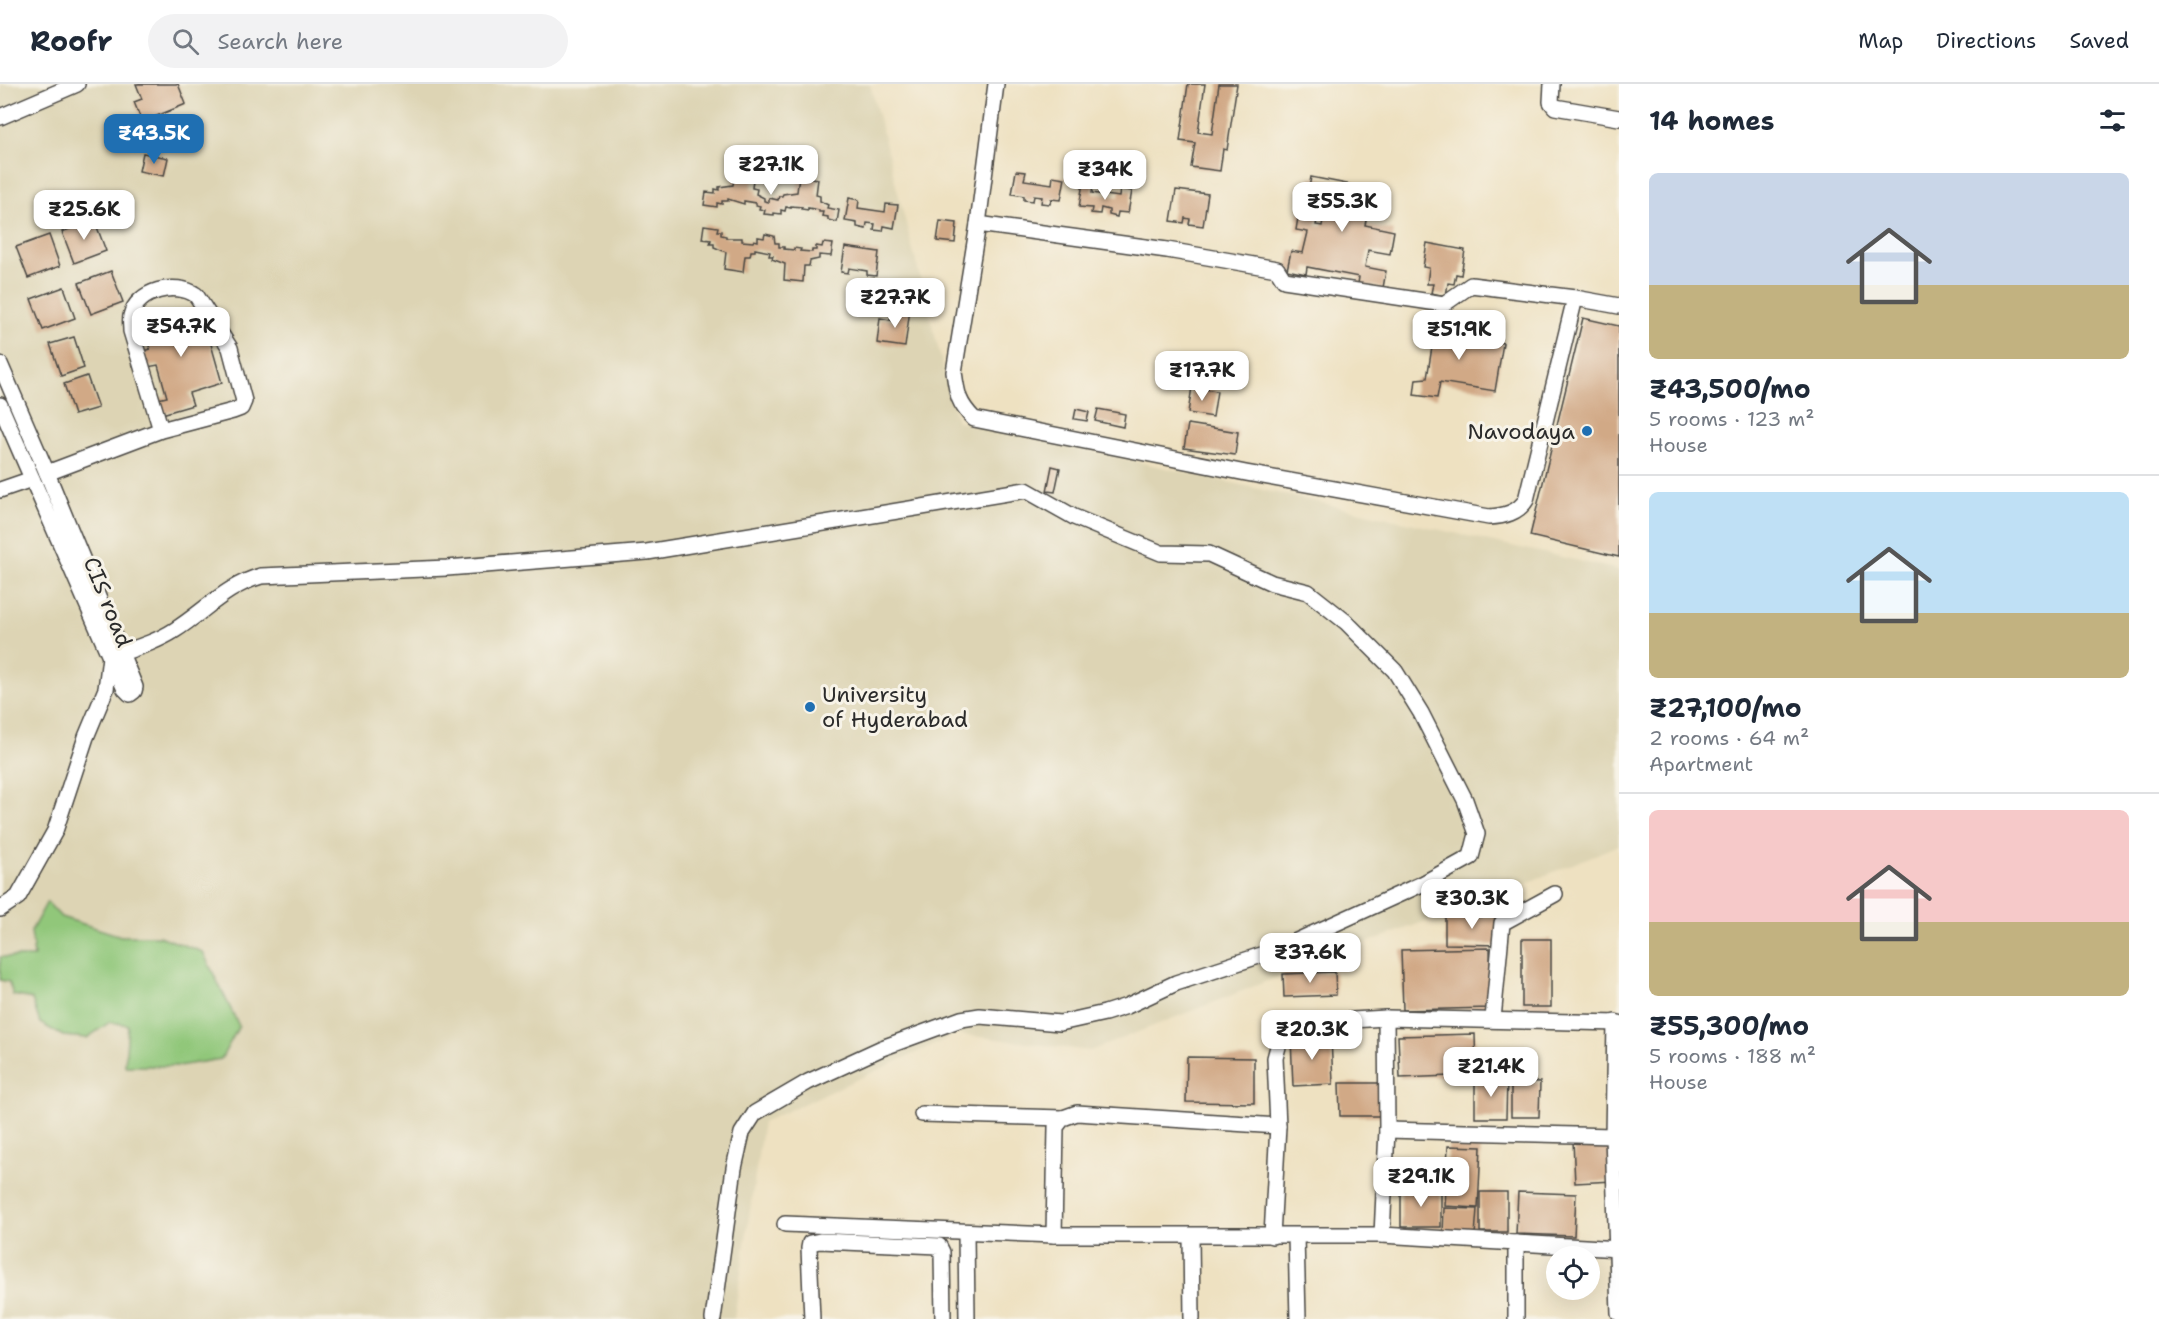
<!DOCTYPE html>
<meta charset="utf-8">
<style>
:root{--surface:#fff;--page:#f2f2f3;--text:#1f2937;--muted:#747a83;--line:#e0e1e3;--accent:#1f6fb2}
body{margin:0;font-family:"Shantell Sans",sans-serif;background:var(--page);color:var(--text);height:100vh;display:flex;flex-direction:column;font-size:22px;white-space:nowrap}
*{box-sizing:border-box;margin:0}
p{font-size:20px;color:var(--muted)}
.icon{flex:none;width:33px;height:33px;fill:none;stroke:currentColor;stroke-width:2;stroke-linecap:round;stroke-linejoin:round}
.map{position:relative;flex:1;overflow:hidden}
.details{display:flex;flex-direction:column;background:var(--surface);width:540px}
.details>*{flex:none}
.buttons{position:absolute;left:1546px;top:1162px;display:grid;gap:12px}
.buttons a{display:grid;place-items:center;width:54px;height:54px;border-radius:50%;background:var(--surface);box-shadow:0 6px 24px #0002;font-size:30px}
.price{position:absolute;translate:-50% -51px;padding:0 14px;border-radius:12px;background:#fff;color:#222;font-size:20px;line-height:39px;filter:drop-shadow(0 2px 3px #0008)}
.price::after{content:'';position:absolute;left:50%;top:36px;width:18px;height:14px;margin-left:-9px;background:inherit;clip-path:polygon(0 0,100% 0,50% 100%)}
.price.active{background:var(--accent);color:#fff}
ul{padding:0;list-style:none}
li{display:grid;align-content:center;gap:12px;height:318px;padding:0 30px}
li+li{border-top:2px solid var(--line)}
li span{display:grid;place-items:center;height:186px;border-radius:9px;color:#555}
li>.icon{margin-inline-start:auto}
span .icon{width:108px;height:108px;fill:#fffc;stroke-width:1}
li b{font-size:26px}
h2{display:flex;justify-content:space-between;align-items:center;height:72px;padding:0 30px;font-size:26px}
header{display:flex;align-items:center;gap:36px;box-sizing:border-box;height:84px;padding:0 30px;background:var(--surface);border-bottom:2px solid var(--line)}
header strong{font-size:28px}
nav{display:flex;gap:33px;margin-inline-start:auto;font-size:21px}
.search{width:420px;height:54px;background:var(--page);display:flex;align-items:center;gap:15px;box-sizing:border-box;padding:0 21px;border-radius:33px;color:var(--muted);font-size:22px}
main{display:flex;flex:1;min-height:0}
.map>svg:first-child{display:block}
</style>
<header>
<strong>Roofr</strong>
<div class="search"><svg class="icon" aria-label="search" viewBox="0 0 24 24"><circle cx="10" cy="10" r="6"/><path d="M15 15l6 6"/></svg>Search here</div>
<nav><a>Map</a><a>Directions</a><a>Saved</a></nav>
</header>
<main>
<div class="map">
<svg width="1619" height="1235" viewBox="0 0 1619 1235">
<rect width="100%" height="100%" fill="#f7f3e8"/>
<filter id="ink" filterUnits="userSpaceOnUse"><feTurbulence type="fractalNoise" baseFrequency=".0167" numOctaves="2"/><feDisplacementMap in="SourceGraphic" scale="12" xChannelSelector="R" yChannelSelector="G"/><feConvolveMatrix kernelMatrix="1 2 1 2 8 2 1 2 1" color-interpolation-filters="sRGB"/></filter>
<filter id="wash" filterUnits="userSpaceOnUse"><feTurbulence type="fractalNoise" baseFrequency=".008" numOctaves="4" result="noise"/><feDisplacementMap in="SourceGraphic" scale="24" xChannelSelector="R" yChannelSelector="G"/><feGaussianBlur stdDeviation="1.35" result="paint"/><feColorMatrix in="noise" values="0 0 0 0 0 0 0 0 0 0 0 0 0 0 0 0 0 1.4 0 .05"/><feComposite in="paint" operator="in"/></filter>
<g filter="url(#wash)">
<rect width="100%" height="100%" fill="#eee1c1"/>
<polygon fill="#ddd4b4" points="0,0 870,0 957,337 1619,486 1619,761 1490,814 1333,871 1090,967 957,950 763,1038 734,1235 0,1235"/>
<polygon fill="#91c77a" stroke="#5e7952" stroke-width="1.5" points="47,818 61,833 121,852 159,852 203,868 239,942 221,975 178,982 125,982 128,941 110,938 87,954 63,952 40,939 32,915 13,911 9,898 0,896 0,873 34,873 31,847"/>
<g id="blocks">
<g fill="#d1a986">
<polygon points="136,0 178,0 186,20 142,38 134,18 142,15"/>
<polygon points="1188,0 1205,0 1198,48 1212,50 1219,0 1237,0 1227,66 1223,65 1220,87 1191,83 1195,59 1180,57"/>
<polygon points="143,69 168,74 164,92 139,87"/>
<polygon points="735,85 754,88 752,104 757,105 756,110 764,114 764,117 769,118 769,114 778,116 779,112 782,112 783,110 797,108 799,92 818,95 816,111 820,112 820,117 828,121 827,124 839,126 837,138 828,136 828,133 822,132 823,128 819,128 819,126 808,124 808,126 801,125 802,123 791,122 791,124 786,123 785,127 781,126 781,130 774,129 774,131 764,130 765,126 759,125 760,122 756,121 756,119 744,117 744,120 728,115 728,117 722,117 722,120 717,119 717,123 704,121 706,108 715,109 715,105 719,106 719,103 733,101"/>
<polygon points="1016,87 1026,88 1024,96 1052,100 1053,92 1065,94 1061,116 1051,115 1050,120 1041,119 1042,113 1034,112 1033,117 1024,116 1024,112 1012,110"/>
<polygon points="1311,93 1383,107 1378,128 1368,126 1365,141 1394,147 1390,170 1368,166 1365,183 1386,187 1383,204 1358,200 1359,193 1307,183 1306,190 1287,186 1291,167 1303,169 1308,148 1296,146 1299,128 1318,132 1316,141 1322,142 1326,118 1307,114"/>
<polygon points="1083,99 1093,101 1092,109 1119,113 1120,105 1132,107 1128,129 1118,128 1117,133 1109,131 1109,126 1101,124 1100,130 1091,129 1092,124 1079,123"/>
<polygon points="1176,106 1208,110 1203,142 1189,140 1190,135 1185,134 1184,139 1171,137"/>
<polygon points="849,114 859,116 858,124 885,128 886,120 898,121 894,144 884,142 883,147 874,146 875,140 867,139 866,145 857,143 857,139 845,137"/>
<polygon points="94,135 106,167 74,179 62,148"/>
<polygon points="940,137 957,139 955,159 937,157"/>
<polygon points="704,141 718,143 717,147 721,147 721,151 726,152 726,154 742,154 742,157 753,158 754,156 758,157 758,153 764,154 765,150 774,152 775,159 779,159 779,163 784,163 784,165 794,166 794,164 801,165 800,167 812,168 812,166 816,166 816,162 822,163 823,159 833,160 831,172 819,171 819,175 810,177 809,182 804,182 803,198 784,196 785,180 772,175 773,172 769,172 770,168 755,165 755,167 751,167 750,172 745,172 743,188 724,185 726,168 714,163 714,160 710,160 711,156 702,155"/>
<polygon points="49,151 60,182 28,194 16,163"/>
<polygon points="1427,159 1465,166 1461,191 1456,190 1454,200 1448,199 1446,212 1431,209 1433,200 1427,200 1429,184 1423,183"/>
<polygon points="845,163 879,168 876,192 867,191 867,187 849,184 848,189 841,188"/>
<polygon points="111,187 123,218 91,230 79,199"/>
<polygon points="64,203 75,234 43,246 31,215"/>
<polygon points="897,223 910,225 905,263 877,259 880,234 895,237"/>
<polygon points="192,224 199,249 207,246 222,299 189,309 193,321 162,330 158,315 167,313 158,281 148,283 143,267 150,265 142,239"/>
<polygon points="1427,233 1451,236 1448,251 1503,259 1495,307 1440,298 1437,314 1414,311 1416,295 1427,294 1434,251 1426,245"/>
<polygon points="1583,234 1619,242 1619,473 1530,452"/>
<polygon points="74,253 84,284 61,292 50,260"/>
<polygon points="87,292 98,324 74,331 64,300"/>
<polygon points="1192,303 1217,307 1213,333 1188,329"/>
<polygon points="1076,325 1089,328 1087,337 1074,335"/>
<polygon points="1098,325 1125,330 1123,343 1095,337"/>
<polygon points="1188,340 1238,348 1235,371 1184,364"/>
<polygon points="1052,382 1060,384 1055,408 1047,407"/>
<polygon points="1445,832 1500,833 1500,861 1445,860"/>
<rect x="1522" y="855" width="29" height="68"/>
<polygon points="1490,864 1491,924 1403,926 1401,866"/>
<polygon points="1335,888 1336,911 1284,913 1283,890"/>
<polygon points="1475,950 1476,991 1400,994 1398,952"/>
<polygon points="1331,952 1333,1000 1293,1002 1291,954"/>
<polygon points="1187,973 1254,974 1254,1019 1186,1018"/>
<polygon points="1475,994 1507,994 1506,1034 1475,1034"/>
<polygon points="1511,997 1540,998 1539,1033 1511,1033"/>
<polygon points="1339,999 1383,999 1383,1032 1340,1032"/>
<polygon points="1612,1055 1614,1097 1575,1099 1573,1057"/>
<polygon points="1448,1062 1481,1063 1478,1124 1445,1122"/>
<rect x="1401" y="1106" width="40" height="37"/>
<rect x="1480" y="1108" width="27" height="40"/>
<polygon points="1518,1108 1576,1110 1574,1152 1516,1150"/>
<polygon points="1444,1124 1477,1125 1475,1151 1443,1150"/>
</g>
</g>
</g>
<g filter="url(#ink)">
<use href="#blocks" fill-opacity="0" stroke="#484642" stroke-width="1.5"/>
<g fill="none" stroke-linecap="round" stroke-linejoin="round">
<g stroke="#484642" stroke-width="18">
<g id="minor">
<path d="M996,0L978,140L954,288C957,310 958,319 974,335L1246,389L1489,433C1504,432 1518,429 1526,416L1575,214"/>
<polyline points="1552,0 1551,18 1555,23 1619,34"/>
<polyline points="0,33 77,0"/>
<polyline points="978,140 1167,166 1277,185 1284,196 1444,220 1471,201 1575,214 1619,222"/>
<path d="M0,280L47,389L161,346L233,327L241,324L244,317L230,264L196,211C176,197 137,206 131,232C130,237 131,242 131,247L161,346"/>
<polyline points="0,321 110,573 125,605 130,610 134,607 135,603 47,389"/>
<polyline points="0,406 32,395"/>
<path d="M110,573C132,565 155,559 175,546C205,527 226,502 261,492L447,484L647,468L1026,406L1074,433L1161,469L1209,470L1272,499L1308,508L1346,538L1395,587L1421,629L1465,716L1477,750L1471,773L1424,799L1277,866L1176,899L1127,922L1105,929L1060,939L980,932L961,935L882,964L808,998L755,1029L742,1049L734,1084L713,1235"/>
<polyline points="0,825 18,813 55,747 86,653 106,605 110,573"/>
<polyline points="1493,935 1502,839 1555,810"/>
<polyline points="1615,938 1613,1052 1619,1229"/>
<polyline points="922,1030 1063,1034"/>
<polyline points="1387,1046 1613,1052"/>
<polyline points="785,1140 1054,1151 1382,1151 1619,1165"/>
<polyline points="966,1148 967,1235"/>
<polyline points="1054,1151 1056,1043 1063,1034 1077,1029 1278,1042"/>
<polyline points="1382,1151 1387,1046 1386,934"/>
<polyline points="1191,1152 1192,1235"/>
<polyline points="1272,1152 1278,1042 1275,974 1279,959 1289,946 1301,939 1386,934 1619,939"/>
<polyline points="1296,1152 1298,1235"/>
<polyline points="1516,1159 1516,1235"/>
<polyline points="812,1235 809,1164 810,1159 820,1157 939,1162 942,1168 943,1235"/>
</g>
</g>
<use href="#minor" stroke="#fff" stroke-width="15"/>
</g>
</g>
<g fill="#1f6fb2" stroke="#f7f3e8" stroke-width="2">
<circle cx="1587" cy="347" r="6"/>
<circle cx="810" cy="623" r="6"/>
</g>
<g text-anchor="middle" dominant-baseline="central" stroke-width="6" stroke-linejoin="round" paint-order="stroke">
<g font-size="22" fill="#2b2b2b" stroke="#f7f3e8" text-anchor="end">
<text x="1575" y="347">Navodaya</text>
<text x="822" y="610" text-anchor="start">University<tspan x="822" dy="25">of Hyderabad</tspan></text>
</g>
<g font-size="22" fill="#2b2b2b" stroke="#f7f3e8">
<text transform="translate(108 518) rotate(68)">CIS road</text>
</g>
</g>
</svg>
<div class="buttons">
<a><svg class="icon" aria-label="locate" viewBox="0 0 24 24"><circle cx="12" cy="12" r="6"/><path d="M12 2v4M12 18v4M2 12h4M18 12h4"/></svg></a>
</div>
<b class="price active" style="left:154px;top:81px">₹43.5K</b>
<b class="price" style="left:771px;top:112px">₹27.1K</b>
<b class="price" style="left:1105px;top:117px">₹34K</b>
<b class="price" style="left:1342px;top:149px">₹55.3K</b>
<b class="price" style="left:84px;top:157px">₹25.6K</b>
<b class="price" style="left:895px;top:245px">₹27.7K</b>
<b class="price" style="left:181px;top:274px">₹54.7K</b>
<b class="price" style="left:1459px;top:277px">₹51.9K</b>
<b class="price" style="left:1202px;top:318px">₹17.7K</b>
<b class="price" style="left:1472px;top:846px">₹30.3K</b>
<b class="price" style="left:1310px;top:900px">₹37.6K</b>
<b class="price" style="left:1312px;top:977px">₹20.3K</b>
<b class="price" style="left:1491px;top:1014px">₹21.4K</b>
<b class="price" style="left:1421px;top:1124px">₹29.1K</b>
</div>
<section class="details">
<h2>14 homes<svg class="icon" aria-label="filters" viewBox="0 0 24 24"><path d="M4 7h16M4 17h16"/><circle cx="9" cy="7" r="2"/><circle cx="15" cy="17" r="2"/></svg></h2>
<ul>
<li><span style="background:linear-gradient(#c9d6e8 60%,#c2b280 0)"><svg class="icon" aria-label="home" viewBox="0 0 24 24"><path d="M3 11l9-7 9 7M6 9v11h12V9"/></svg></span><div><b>₹43,500/mo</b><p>5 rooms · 123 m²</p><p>House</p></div></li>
<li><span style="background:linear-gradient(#bfe0f5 65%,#c2b280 0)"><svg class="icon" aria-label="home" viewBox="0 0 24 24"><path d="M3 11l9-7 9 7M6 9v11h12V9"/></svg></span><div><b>₹27,100/mo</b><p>2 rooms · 64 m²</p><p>Apartment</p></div></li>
<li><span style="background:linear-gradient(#f6c9c9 60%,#c2b280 0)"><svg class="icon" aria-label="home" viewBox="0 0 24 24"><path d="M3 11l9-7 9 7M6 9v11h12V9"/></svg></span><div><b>₹55,300/mo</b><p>5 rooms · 188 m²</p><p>House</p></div></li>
</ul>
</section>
</main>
